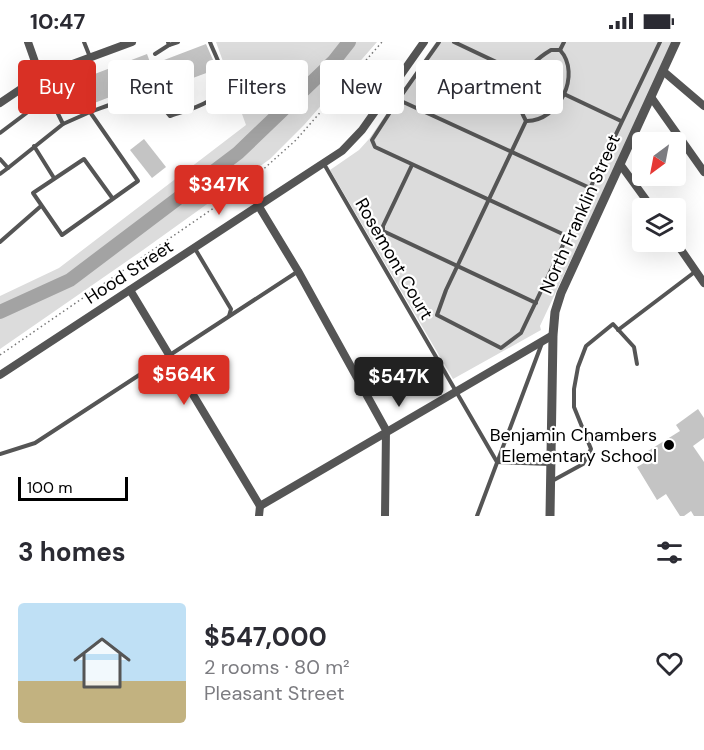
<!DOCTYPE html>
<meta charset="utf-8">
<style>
:root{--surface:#fff;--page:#f7f7f7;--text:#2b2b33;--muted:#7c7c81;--line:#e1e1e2;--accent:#d93025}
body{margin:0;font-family:"DM Sans",sans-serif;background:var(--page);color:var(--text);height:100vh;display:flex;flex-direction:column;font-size:22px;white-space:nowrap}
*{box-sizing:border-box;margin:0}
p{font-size:20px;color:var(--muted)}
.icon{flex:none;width:33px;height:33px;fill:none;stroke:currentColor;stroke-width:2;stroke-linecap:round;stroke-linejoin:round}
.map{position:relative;height:474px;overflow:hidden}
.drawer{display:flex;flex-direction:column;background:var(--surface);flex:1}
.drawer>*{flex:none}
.guide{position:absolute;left:18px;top:18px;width:669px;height:54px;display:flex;gap:12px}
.needle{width:39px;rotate:212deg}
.tools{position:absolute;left:632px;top:90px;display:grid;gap:12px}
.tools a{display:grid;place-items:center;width:54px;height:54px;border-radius:6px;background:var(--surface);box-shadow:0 6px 24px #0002;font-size:30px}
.scale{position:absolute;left:18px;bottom:15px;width:110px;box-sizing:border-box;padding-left:6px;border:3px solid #000;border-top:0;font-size:16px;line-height:21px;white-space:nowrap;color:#000;-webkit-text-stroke:4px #fff;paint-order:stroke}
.price{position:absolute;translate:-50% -51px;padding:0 14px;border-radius:6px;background:var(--accent);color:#fff;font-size:20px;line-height:39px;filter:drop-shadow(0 2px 3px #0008)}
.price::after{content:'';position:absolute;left:50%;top:36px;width:18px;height:14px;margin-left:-9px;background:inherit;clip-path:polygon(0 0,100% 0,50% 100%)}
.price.current{background:#222;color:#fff}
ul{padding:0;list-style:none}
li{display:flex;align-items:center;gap:18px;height:150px;padding:0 18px}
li+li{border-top:2px solid var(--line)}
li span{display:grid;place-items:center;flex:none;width:168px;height:120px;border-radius:6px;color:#555}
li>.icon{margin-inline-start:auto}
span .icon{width:72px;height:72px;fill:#fffc;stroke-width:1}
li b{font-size:26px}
h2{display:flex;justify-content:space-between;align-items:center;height:72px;padding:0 18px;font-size:26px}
.tag{padding:0 21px;border-radius:6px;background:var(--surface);box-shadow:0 6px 24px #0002;font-size:21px;line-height:54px}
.tag.current{background:var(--accent);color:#fff}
.status{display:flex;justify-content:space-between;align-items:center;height:42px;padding:0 30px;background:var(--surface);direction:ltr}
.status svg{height:16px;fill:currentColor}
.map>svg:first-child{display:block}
</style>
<div class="status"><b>10:47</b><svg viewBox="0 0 49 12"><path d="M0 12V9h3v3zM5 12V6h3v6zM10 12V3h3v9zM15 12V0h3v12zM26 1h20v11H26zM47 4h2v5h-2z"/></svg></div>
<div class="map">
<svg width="704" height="474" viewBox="0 0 704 474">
<rect width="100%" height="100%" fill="#fff"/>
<g fill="#dcdcdc">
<polygon points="216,0 377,0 304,83 270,117 143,208 0,307 0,254 59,226 246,83"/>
<polygon points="436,0 673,0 540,284 541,288 453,337 330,128 359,108 369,97"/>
</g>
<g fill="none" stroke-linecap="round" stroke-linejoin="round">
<polyline stroke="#a3a3a3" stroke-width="14" points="0,270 70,238 238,111 334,19 349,0"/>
</g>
<g fill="#c4c4c4">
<polygon points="206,2 217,27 166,46 162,35 76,68 66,43 147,12 151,23"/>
<polygon points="144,97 166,125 152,136 130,108"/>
<polygon points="698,367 704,376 704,396 693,404 704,420 704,474 694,474 691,469 684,474 680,474 666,452 657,458 637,425 644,421 640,414 680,389 676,383"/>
</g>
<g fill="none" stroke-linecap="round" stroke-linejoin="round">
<polyline stroke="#777" stroke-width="1.5" stroke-dasharray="1.5 3" stroke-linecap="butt" points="0,313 240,148 296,98 382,0"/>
<g stroke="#555" stroke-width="4">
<polyline points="84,0 90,15"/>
<polyline points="439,0 398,58 372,98 375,105 567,194"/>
<polyline points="454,0 621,79"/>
<polyline points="169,3 178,0"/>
<path d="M551,8H560C582,32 559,80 526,79C509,49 524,24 551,8Z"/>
<polyline points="560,8 564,0"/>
<polyline points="155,12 169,3 168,0"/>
<polyline points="388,53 590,146"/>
<path d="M90,70C119,60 148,44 170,74C187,68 225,60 223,36C222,24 214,11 210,0"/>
<polyline points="526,79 446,248 437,273 501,306 521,291 660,0"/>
<polyline points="63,82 90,70 138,139 62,193 33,151 84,117 113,157"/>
<polyline points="0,91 49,54"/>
<polyline points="34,104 54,136"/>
<polyline points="0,117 8,126 0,132"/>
<polyline points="324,122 497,420 550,422"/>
<polyline points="412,123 383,184 383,189 536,261"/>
<polyline points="8,126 63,82 40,35"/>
<polyline points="0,200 41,164"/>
<polyline points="194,205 228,262 231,267 229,274"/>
<polyline points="618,288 696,229"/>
<polyline points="0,412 35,401 297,230"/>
<polyline points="552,439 583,422 591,407 574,365 574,347 578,325 586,304 613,282 634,305 637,322"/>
<polyline points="477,474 542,301"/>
</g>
<g stroke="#555" stroke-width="8">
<polyline points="28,0 40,34"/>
<polyline points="663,29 704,64"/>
<polyline points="651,55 704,130"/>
<polyline points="0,61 40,34 132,0"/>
<polyline points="620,122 652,166"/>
<polyline points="258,163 298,229 386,388 385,474"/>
<polyline points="675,199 704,241"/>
<polyline points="130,248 260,464 259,474"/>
<polyline points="0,333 342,109 362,88 424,0"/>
<polyline points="260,464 553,293"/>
</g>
<polyline stroke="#555" stroke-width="9" points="550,474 553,293 555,270 561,251 676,0"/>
</g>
<circle fill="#000" stroke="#fff" stroke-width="2" cx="669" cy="403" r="6"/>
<g text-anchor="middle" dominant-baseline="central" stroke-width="4.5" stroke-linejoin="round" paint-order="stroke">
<g font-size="18" fill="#000" stroke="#fff">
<text transform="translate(580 172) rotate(-66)">North Franklin Street</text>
<text transform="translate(394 217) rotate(60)">Rosemont Court</text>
<text transform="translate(129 230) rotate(-33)">Hood Street</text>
</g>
<g font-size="18" fill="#000" stroke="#fff" text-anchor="end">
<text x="657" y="393">Benjamin Chambers<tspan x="657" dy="21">Elementary School</tspan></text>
</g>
</g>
</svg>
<div class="tools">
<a><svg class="needle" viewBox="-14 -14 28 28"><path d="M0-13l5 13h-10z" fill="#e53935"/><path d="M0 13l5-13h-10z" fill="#7c7c81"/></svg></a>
<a><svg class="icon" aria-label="layers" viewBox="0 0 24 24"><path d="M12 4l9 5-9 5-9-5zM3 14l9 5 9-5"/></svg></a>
</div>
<div class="scale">100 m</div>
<b class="price" style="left:219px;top:174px">$347K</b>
<b class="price" style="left:184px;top:364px">$564K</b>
<b class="price current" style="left:399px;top:366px">$547K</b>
<div class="guide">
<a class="tag current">Buy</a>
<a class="tag">Rent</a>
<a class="tag">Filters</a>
<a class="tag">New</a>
<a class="tag">Apartment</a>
</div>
</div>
<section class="drawer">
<h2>3 homes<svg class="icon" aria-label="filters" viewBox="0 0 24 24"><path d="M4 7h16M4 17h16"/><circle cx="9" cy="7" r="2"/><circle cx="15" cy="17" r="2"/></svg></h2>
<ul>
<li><span style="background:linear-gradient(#bfe0f5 65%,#c2b280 0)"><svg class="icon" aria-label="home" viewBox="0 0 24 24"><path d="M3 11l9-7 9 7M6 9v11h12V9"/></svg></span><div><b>$547,000</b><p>2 rooms · 80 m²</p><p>Pleasant Street</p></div><svg class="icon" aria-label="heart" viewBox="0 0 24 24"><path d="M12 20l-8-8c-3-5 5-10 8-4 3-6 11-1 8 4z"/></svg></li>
</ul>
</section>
